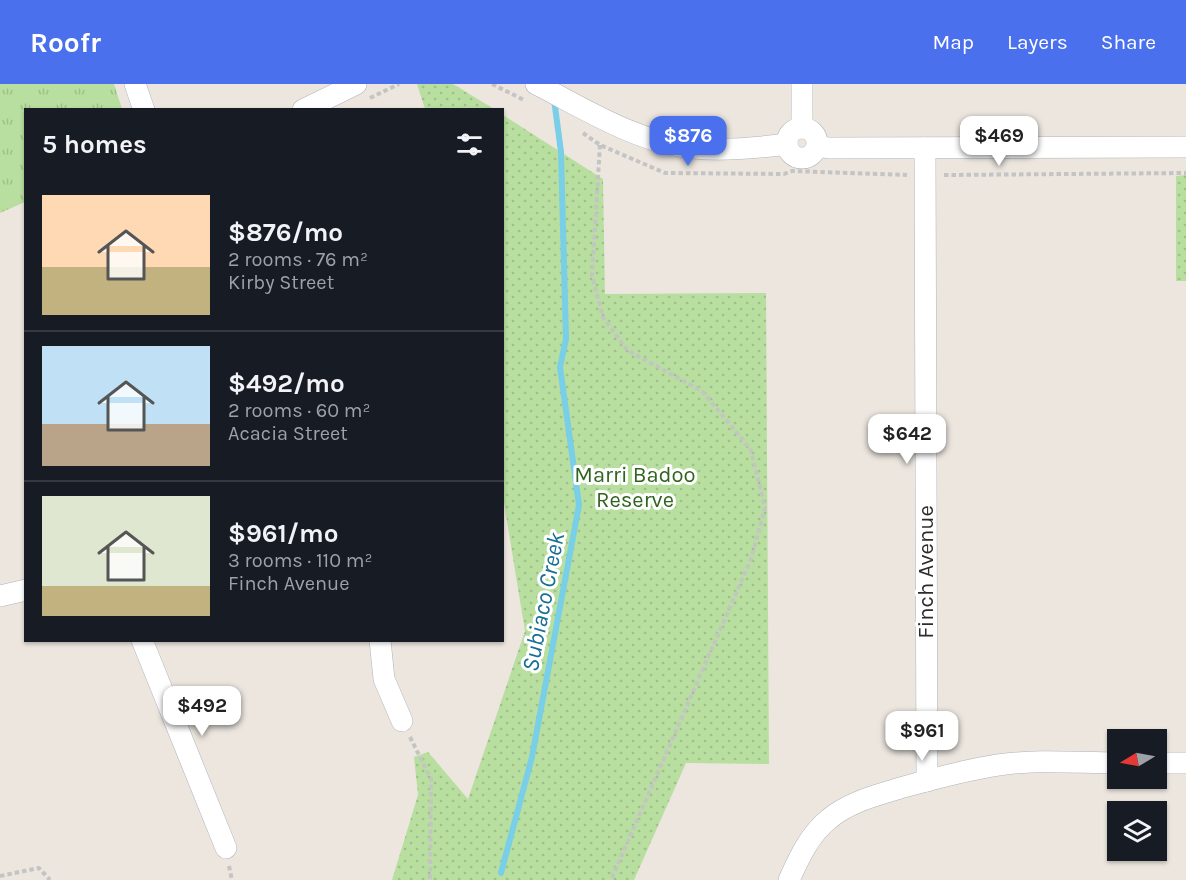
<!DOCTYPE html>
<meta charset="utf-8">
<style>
:root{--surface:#171b24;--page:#242831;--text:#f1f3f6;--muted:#9ea1a6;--line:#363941;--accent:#4a70ee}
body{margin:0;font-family:Karla,sans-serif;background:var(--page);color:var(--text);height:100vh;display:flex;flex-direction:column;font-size:22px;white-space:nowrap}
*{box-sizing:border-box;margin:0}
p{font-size:20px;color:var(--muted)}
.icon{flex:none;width:33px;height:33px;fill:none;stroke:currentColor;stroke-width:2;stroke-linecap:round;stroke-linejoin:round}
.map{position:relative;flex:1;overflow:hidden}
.side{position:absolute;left:24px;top:24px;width:480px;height:534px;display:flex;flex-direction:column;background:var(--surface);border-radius:0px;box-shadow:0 2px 4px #0004}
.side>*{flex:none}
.needle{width:39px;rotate:260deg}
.tools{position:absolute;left:1107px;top:645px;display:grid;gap:12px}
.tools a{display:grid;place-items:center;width:60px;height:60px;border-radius:0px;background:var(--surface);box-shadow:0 2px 4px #0004;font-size:30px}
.price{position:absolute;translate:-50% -51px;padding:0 14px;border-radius:12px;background:#fff;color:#222;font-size:20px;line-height:39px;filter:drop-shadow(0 2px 3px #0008)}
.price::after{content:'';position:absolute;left:50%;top:36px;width:18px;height:14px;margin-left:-9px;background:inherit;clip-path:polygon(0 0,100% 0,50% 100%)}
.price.selected{background:var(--accent);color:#fff}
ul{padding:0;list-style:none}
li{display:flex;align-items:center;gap:18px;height:150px;padding:0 18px}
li+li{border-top:2px solid var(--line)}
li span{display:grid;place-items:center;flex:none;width:168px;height:120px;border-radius:0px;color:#555}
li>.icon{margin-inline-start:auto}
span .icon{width:72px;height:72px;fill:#fffc;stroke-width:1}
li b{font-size:26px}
h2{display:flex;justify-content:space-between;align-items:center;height:72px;padding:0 18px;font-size:26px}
header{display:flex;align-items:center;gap:36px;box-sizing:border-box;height:84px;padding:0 30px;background:var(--accent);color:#fff}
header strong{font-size:28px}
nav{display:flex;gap:33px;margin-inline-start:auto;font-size:21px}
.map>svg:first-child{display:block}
</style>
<header>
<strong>Roofr</strong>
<nav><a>Map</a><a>Layers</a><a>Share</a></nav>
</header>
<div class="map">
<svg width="1186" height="796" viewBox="0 0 1186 796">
<defs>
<pattern id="grass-tufts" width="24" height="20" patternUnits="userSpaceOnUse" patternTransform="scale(1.5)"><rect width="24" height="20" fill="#b8df9f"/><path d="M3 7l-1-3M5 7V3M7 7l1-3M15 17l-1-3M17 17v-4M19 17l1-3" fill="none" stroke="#9ec089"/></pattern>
<pattern id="park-dots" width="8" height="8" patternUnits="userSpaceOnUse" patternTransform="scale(1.5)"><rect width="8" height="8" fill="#b8df9f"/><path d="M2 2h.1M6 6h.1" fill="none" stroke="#9ec089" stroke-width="1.8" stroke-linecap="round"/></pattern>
</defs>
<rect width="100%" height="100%" fill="#ece6df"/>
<polygon fill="url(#grass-tufts)" points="0,0 114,0 122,25 26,26 25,118 0,129"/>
<g fill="url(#park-dots)">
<polygon points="417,0 453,0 494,25 425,25"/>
<polygon points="503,31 603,95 605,210 766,209 769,680 686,679 634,796 392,796 418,711 414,673 428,668 468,715 525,547 503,413"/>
<polygon points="1186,91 1186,197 1176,197 1176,92"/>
</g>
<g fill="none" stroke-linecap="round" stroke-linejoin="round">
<polyline stroke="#79cfe7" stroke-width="6" points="501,789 532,673 579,421 560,283 566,255 561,68 554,15"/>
<g stroke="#afb2bb" stroke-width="22">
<g id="minor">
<polyline points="135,0 144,26"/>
<path d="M536,0C585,25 638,59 694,64C724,67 757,64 787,60"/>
<polyline points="303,26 356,0"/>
<circle cx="802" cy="59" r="15"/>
<polyline points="802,44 802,0"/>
<polyline points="817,62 829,64 1186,63"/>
<polyline points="925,64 927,697"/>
<polyline points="0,512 26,506"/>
<polyline points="142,556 226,764"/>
<polyline points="380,556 384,595 402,637"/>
<polyline points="1156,679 1186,679"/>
<path d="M789,796C799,774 809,751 829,735C849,718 875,712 900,704C932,695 965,686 998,681C1037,675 1078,679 1118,679"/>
</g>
</g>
<g stroke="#c4c4c4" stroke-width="4" stroke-dasharray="4.5 3" stroke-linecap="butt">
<polyline points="492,0 524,16"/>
<polyline points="370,14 399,0"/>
<polyline points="583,49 600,61 665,89 784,90 792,87 907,91"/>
<polyline points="600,61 592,192 603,233 627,266 702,307 751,366 765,424 751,475 611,796"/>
<polyline points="944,91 1186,89"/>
<polyline points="410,653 431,695 430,796"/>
<polyline points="229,782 232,796"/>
<polyline points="0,792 39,784 50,796"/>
</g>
<use href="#minor" stroke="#fff" stroke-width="21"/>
</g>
<g text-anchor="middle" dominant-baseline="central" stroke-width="6" stroke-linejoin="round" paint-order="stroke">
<g font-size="22" fill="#31651f" stroke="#fff">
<text x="635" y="391">Marri Badoo<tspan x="635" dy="25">Reserve</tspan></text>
</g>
<g font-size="22" fill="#2c2c2c" stroke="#fff">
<text transform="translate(926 488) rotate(-90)">Finch Avenue</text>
</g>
<g font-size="24" font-style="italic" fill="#166f95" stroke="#fff">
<text transform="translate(543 518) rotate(-79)">Subiaco Creek</text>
</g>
</g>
</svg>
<div class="tools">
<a><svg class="needle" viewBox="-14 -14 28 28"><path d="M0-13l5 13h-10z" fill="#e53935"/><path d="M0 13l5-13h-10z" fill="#9ea1a6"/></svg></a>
<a><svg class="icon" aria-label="layers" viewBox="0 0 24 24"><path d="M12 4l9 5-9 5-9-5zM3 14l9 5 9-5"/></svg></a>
</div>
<b class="price selected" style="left:688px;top:83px">$876</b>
<b class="price" style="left:999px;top:83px">$469</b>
<b class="price" style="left:907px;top:381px">$642</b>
<b class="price" style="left:202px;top:653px">$492</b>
<b class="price" style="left:922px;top:678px">$961</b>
<section class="side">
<h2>5 homes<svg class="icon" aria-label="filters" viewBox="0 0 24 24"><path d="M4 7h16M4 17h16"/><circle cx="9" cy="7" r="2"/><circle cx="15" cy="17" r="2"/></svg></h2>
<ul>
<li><span style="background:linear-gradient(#ffd9b3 60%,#c2b280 0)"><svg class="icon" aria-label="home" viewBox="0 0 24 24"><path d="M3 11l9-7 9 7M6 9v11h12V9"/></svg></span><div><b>$876/mo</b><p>2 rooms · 76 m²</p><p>Kirby Street</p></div></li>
<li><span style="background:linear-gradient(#bfe0f5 65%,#b9a48a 0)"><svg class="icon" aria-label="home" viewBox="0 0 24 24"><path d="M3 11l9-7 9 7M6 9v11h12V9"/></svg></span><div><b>$492/mo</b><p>2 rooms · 60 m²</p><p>Acacia Street</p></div></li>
<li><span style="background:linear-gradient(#dfe7d0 75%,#c2b280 0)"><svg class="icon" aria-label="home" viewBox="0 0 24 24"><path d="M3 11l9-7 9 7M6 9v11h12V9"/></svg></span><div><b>$961/mo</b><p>3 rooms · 110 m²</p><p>Finch Avenue</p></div></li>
</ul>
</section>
</div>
